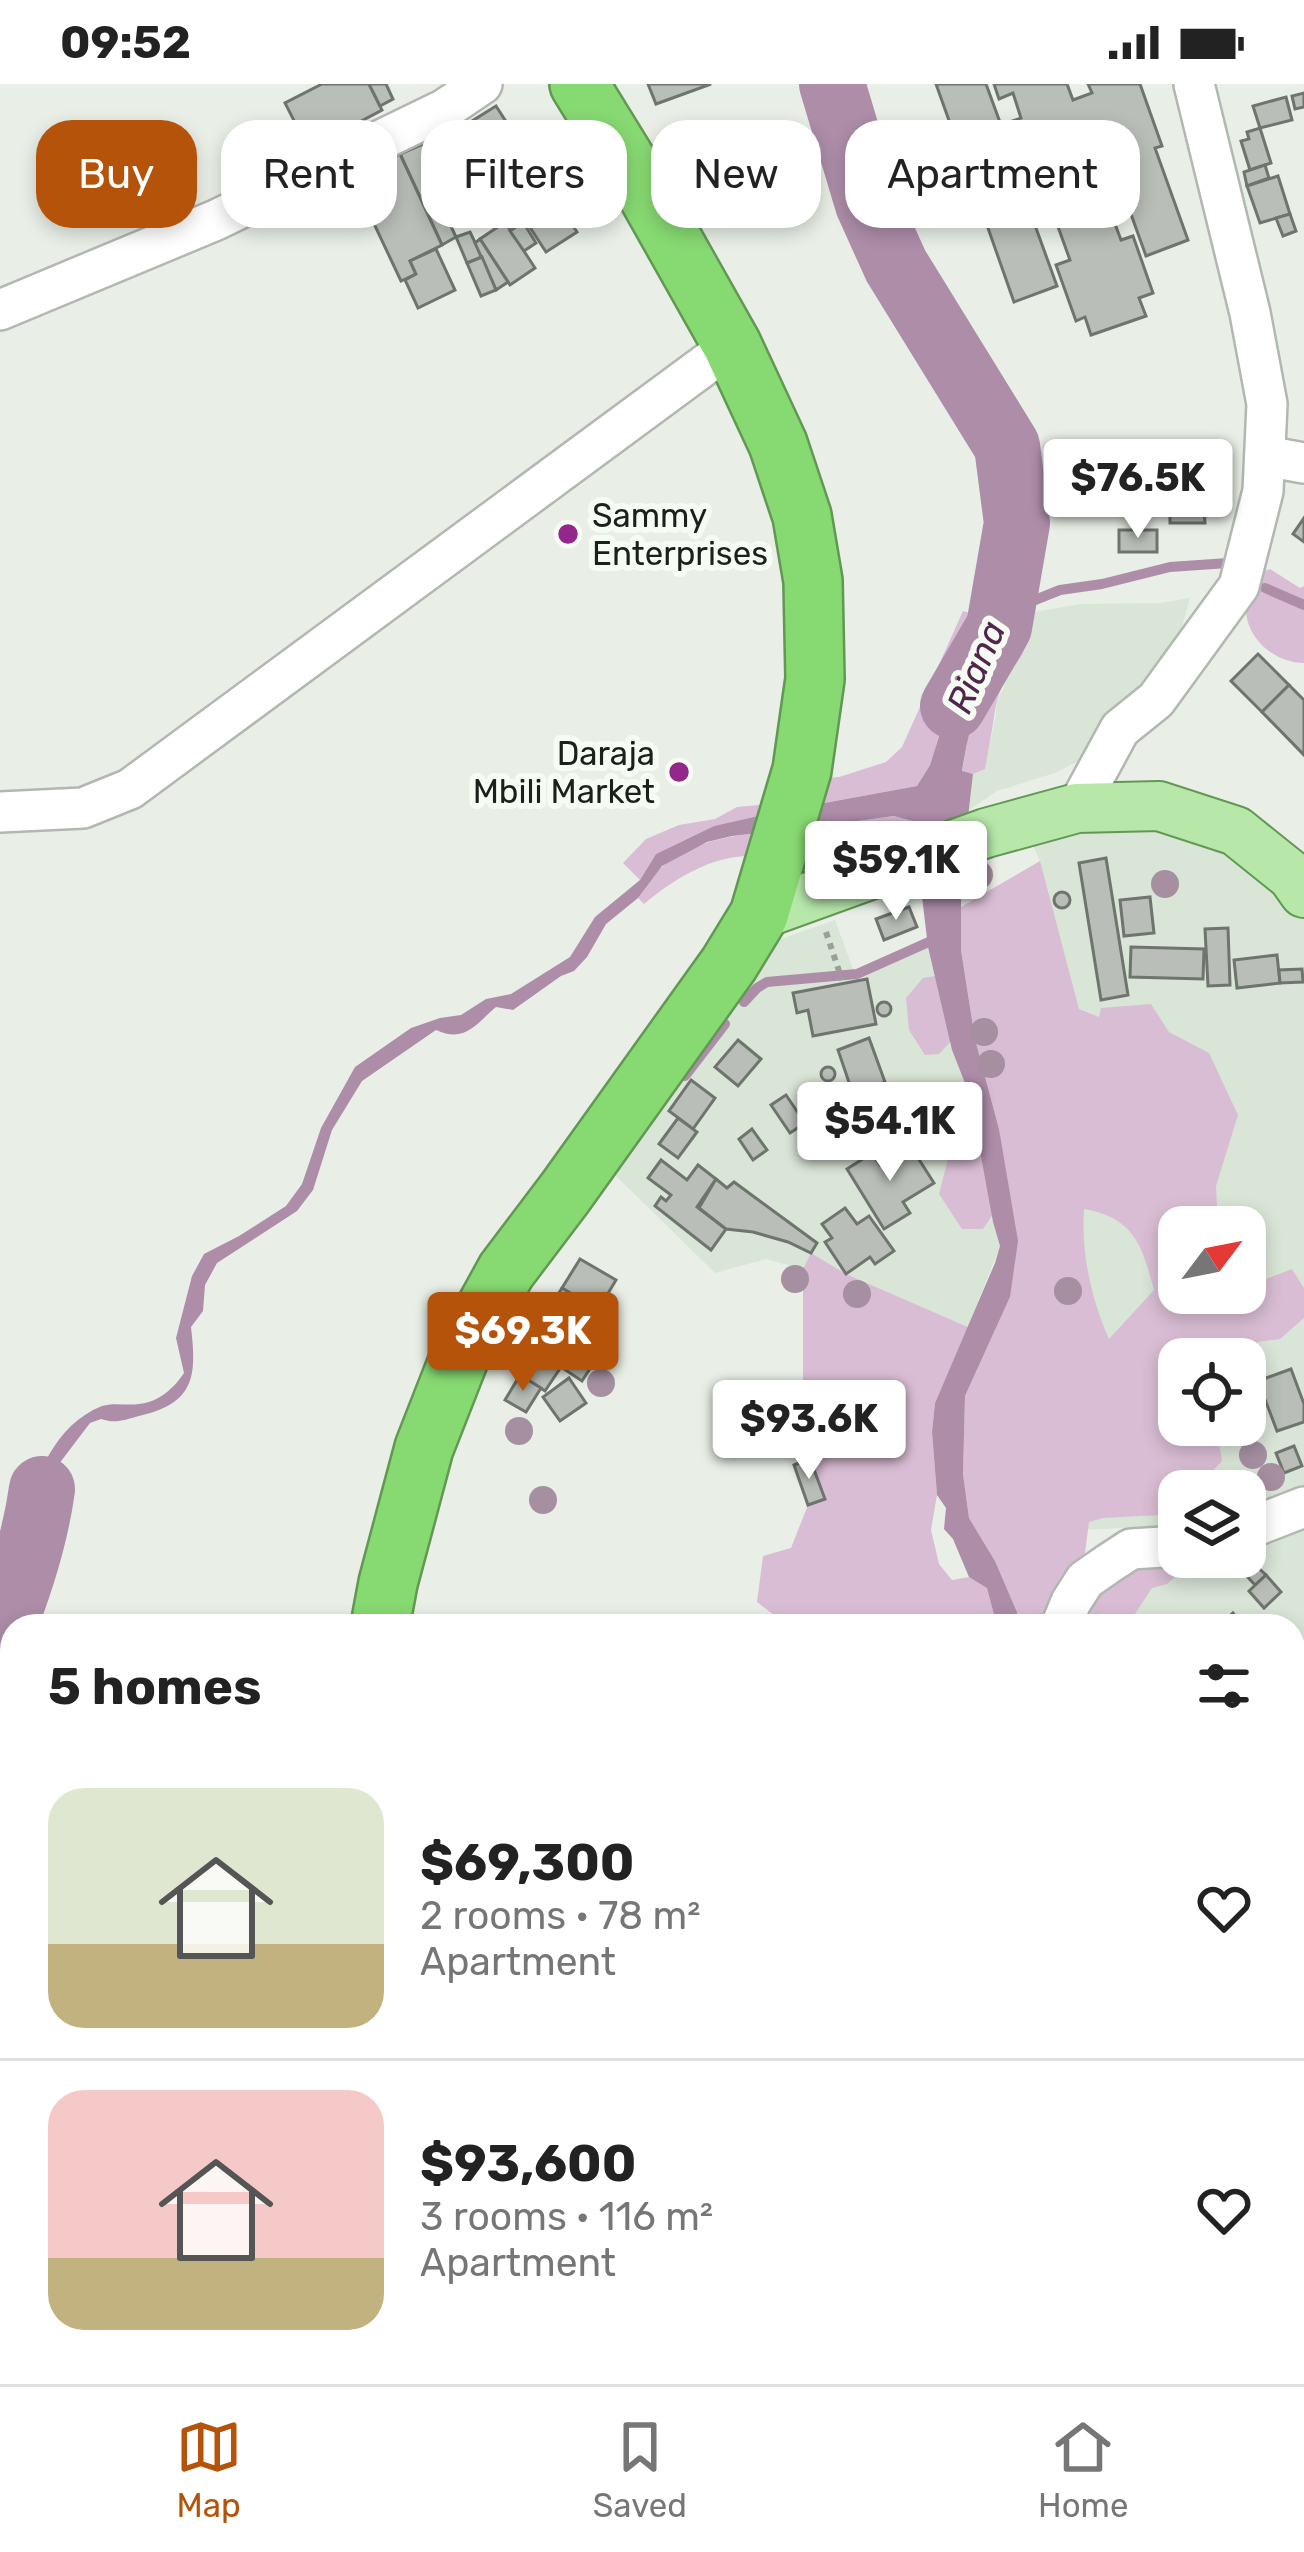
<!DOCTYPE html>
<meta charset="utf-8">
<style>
:root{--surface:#fff;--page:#f6f6f6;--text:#222;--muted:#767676;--line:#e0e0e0;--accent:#b45309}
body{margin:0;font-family:Rubik,sans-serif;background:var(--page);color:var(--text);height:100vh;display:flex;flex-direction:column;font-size:45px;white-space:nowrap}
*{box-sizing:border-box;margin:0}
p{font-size:39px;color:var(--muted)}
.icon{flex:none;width:66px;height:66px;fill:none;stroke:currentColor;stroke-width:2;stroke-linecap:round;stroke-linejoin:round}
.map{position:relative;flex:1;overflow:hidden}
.panel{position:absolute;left:0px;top:1530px;width:1305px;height:771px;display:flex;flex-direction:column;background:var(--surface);border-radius:36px 36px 0 0;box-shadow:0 6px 18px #0003}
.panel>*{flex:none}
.top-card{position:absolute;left:36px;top:36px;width:1233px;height:108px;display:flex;gap:24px}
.needle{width:78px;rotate:58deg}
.controls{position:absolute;left:1158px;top:1122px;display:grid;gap:24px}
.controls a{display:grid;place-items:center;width:108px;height:108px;border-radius:24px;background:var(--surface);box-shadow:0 6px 18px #0003;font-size:60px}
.price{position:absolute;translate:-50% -102px;padding:0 27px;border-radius:12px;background:#fff;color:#222;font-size:39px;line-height:78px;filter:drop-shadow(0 3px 6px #0008)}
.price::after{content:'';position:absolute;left:50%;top:72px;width:36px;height:27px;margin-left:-18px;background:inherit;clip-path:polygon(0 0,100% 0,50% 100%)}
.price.active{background:var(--accent);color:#fff}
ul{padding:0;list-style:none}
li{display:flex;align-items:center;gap:36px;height:300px;padding:0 48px}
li+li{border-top:3px solid var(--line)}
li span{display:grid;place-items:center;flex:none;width:336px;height:240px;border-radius:36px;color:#555}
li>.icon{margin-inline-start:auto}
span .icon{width:144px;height:144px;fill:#fffc;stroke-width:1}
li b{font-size:51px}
h2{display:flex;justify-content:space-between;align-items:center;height:144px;padding:0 48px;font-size:51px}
.pill{padding:0 42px;border-radius:36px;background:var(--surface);box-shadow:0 6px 18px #0003;font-size:42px;line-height:108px}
.pill.active{background:var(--accent);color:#fff}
.status{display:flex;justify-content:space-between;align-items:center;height:84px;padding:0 60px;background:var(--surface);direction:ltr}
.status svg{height:33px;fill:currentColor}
.dock{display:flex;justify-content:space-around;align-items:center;height:168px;border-top:3px solid var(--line);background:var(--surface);font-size:33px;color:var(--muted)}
.dock a{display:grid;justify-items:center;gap:6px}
.dock .active{color:var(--accent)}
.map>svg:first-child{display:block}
</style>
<div class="status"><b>09:52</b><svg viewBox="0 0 49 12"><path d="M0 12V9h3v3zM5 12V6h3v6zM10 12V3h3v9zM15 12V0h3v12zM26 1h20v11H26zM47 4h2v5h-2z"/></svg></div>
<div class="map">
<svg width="1304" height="2300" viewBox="0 0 1304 2300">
<rect width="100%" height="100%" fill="#e9efe7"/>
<g fill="#d9e5d7" fill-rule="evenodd">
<polygon points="1190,514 1178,557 1145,606 1084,674 1055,689 997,707 969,726 973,690 985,684 996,631 996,617 1004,604 1005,589 1028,559 1029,529 1080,520 1160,519"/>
<path d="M1128,740L1225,759L1304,829V1406L1245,1426V1407H1179V1441L1085,1446L1040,777L1033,761L1085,744ZM1179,1143H1245V1209H1179ZM1179,1275H1245V1341H1179Z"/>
<polygon points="835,836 856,893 928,863 952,966 970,1012 993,1138 1000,1162 968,1243 846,1190 811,1170 803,1185 766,1175 715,1189 611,1087 761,862"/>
<polygon points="1304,1439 1304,1888 1293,1878 1293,1542 1087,1542 1186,1477 1209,1473 1245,1473 1245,1466"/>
<polygon points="1293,1917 1304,1926 1304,2047 1293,2037"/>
</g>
<g fill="#d9bdd4" fill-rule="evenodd">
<path d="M1270,485L1300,504L1304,502V579C1276,579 1247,556 1246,526C1246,514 1255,500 1259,489Z"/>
<path d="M1014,526L1029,529C1028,555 1028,573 1005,590C1004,601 998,610 996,620C993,642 989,663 985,685L973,690L962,688C970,631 991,579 1014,526Z"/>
<polygon points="963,527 983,533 955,602 930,681 917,702 819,720 824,694 839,693 886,678 902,663"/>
<polygon points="759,721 758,732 714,742 656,770 640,796 623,779 646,755 679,741 715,735 737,723"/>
<polygon points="894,732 913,736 914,745 850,767 825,769 813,759 814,743"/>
<path d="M758,749L750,772C711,772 674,795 644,820L638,814C646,803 653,790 663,782C686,760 728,752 758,749Z"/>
<path d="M1040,777L1079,925L1099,933L1101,924L1151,920L1169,948L1209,969L1238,1031L1216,1102L1218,1143H1179V1209H1245V1203L1292,1185L1304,1204V1234L1280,1255L1257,1258L1251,1284L1245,1289V1275H1179V1341H1216L1222,1377L1194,1407H1179V1430L1103,1434L1089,1438L1085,1469L1051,1542H1017V1528L995,1477L969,1434L963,1390L965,1312L1010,1213L999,1045L975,955L961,866V823ZM1084,1125C1135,1134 1142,1162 1154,1206L1109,1255C1091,1214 1081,1169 1084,1125Z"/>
<polygon points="941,891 956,952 939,970 925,971 909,946 906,914 923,894"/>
<polygon points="971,1062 995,1076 1004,1114 983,1145 962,1145 939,1110 948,1075"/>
<polygon points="811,1169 846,1190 968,1243 935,1319 932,1348 937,1411 931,1446 939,1480 952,1496 969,1493 987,1503 997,1542 788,1542 757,1518 763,1472 791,1464 808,1421 824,1415 810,1376 803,1378 803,1185"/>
<polygon points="1180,1479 1183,1486 1167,1500 1152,1504 1127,1542 1087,1542 1077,1514 1093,1484"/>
<polygon points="1293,2037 1304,2047 1304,2172 1293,2161"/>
<polygon points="1293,2200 1304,2208 1304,2300 1056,2300 1056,2289 1293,2289"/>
</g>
<g fill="#ad8da8">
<path d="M983,533L1006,546C986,592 969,638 962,687L973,690L961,794V866L975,955L999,1045L1018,1157L1010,1213L965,1312L963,1390L969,1434L995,1477L1017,1528V1542H997L987,1504L969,1493L953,1455L944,1445L946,1424L937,1411L932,1348L935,1319L995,1179L1000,1162L993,1138L970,1012L952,966L928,863L913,737L894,732L814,743L819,720L917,702L930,681L955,602Z"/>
<path d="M758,732V749L732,752L707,758L662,782L638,814L606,840L587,873L574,887L561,892L513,926L496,923C475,941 465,959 436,946L362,997L332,1046L313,1106L297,1127L217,1179L205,1201L203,1227L191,1243C197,1294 194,1319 139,1332C124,1336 116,1340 101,1335L90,1339L49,1393L43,1437L22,1492C22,1432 39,1347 102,1322C114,1318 127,1322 139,1320C159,1318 174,1304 184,1289L176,1254L192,1192L204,1170L239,1152L286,1122L302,1100L321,1044L355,983L411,944L440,934L461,931L486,915L511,910L570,873L595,833L640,796L656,770L714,742Z"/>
</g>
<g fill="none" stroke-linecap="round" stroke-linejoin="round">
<g stroke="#ad8da8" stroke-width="10">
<polyline points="1265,504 1304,521"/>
<polyline points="1003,518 1025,520 1060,506 1102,500 1170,483 1228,479"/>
<polyline points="744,918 757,904 767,898 857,890 940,853"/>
<polyline points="685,992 725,940"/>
<polyline points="1293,1926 1304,1936"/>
</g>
<g stroke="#ad8da8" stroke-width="66">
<polyline points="832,0 868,120 896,182 1007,362 1017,439 999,543 953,622"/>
<path d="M0,1551C19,1504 35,1456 42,1405"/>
</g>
</g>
<g fill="#b9bfb8" stroke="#6f746e" stroke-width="3">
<polygon points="322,0 369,0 382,26 337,50 340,56 312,72 285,19"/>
<polygon points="369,0 386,0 393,15 380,22"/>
<polygon points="648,0 711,0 656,20"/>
<polygon points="936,0 986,0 1001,41 1021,34 1013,9 999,15 994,0 1067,0 1073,16 1092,9 1088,0 1140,0 1162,62 1155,64 1188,156 1146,172 1113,80 1095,86 1121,156 1133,152 1153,209 1139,214 1146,232 1091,251 1085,233 1076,237 1056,181 1070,176 1044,104 1024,111 1057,202 1014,218 982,127 974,130 948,59 956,56"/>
<polygon points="1304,9 1304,23 1295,25 1292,12"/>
<polygon points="1286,13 1292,36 1260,44 1253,22"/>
<polygon points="496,22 577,148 546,168 464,42"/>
<polygon points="458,33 494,87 471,103 435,48"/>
<polygon points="294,38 312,72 289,83 272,49"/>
<polygon points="1260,44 1271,79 1250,86 1241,57 1249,55 1247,48"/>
<polygon points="436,53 447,72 432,80 423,60"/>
<polygon points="423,60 455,130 447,134 456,153 442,161 400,70"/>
<polygon points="400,70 442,161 410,177 416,190 401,197 352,93"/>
<polygon points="1265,81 1269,94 1247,102 1244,88"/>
<polygon points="1278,92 1290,130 1260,139 1247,102"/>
<polygon points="502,103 513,120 485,137 474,120"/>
<polygon points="1290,130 1296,147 1283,152 1276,134"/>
<polygon points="505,138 535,184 510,201 480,155"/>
<polygon points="523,138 536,159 524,167 510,147"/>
<polygon points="470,148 482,173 467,179 456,153"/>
<polygon points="480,155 508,198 496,206 475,159"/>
<polygon points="436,165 455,206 418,224 405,196 416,190 410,177"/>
<polygon points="482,173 496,206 481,212 467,179"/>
<polygon points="1171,376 1205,376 1206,392 1216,392 1216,424 1204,424 1205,439 1170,439 1170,423 1157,424 1157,403 1171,403"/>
<polygon points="1304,434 1304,458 1293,450"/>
<rect x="1119" y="446" width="38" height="22"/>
<polygon points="1258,570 1289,601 1262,628 1231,597"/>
<polygon points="1289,601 1304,616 1304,671 1262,628"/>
<polygon points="1106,774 1128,911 1101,916 1079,779"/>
<circle cx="1062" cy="816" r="8"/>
<polygon points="1150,813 1154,849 1124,852 1120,816"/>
<polygon points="909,823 917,843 884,856 876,835"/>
<polygon points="1228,844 1230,901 1208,902 1205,845"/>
<polygon points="1131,863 1204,865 1203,895 1130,893"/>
<polygon points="1277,871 1280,899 1237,904 1234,876"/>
<polygon points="1302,885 1303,898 1280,899 1279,886"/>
<polygon points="867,895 876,940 813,952 808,926 797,929 793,909"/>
<circle cx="884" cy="925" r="7"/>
<polygon points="869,954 885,998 853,1010 838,966"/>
<polygon points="738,956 761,975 738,1002 715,983"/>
<circle cx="828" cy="990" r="7"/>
<polygon points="691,996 715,1014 693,1045 669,1027"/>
<polygon points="786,1011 805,1039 790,1049 771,1021"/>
<polygon points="897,1017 909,1038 901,1042 889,1021"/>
<polygon points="678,1034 697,1048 678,1074 659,1060"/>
<polygon points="752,1045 767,1066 753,1076 739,1055"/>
<polygon points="911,1063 934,1099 903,1118 910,1129 884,1145 847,1085 872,1069 880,1081"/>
<polygon points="661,1076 687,1096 698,1081 716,1095 697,1123 726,1145 711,1166 655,1122 661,1113 666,1117 671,1111 648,1094"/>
<polygon points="716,1095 727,1104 734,1098 817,1159 811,1169 788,1158 753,1148 726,1145 699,1124"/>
<polygon points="845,1124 857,1140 869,1132 894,1167 875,1180 870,1173 846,1190 825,1158 832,1154 822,1140"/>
<polygon points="580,1175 616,1196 598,1226 562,1204"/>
<polygon points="562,1204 607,1232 593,1255 548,1226"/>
<polygon points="553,1229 604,1263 582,1297 531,1263"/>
<polygon points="531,1263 561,1283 545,1307 514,1287"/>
<polygon points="1291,1285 1304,1320 1304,1338 1277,1347 1258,1297"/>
<polygon points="520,1291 541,1304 526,1328 505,1316"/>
<polygon points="569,1294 586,1319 560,1337 543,1313"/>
<polygon points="1294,1362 1302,1382 1284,1389 1276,1369"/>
<polygon points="810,1375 825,1415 808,1421 794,1381"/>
<polygon points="1252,1478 1266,1491 1255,1501 1242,1487"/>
<polygon points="1266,1491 1281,1508 1264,1524 1249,1507"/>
<polygon points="1233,1529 1244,1542 1219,1542"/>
<polygon points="1304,1566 1304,1633 1293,1621 1293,1601 1298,1597 1293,1592 1293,1576"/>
<polygon points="1293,1695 1304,1705 1304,1716 1293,1728"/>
<polygon points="12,2016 12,2080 0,2101 0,2038"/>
<polygon points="957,2289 977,2289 974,2300 954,2300"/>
</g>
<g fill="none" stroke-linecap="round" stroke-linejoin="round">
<g stroke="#b2b8b1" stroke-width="44">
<g id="minor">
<polyline points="0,226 216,136 445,25 482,0"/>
<polyline points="1265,372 1304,379"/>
<polyline points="1077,724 1120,645 1156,616 1239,502 1263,407 1267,320 1250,229 1194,0"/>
<polyline points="0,728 83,724 130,705 732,261"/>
<polyline points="1245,1446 1304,1423"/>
<polyline points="1061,1542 1071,1518 1085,1496 1108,1480 1131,1465 1179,1462"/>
<polyline points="1293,1901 1304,1910"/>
</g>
</g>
<g stroke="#629854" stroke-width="52">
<polyline id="major" points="759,831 986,749 1077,724 1159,722 1236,747 1292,792 1304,809"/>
</g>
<g stroke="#629854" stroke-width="62">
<g id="highway">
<polyline points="380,1542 388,1499 424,1364 462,1267 506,1187 565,1109 729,880 759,831 802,686 815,595 813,497 802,432 778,360 732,261 648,112 579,0"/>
<polyline points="46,2300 49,2289"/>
</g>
</g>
<polyline stroke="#9b9f99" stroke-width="6" stroke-dasharray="6 6" stroke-linecap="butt" points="826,848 842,896"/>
<use href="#minor" stroke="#fff" stroke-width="39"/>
<use href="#major" stroke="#b7e8aa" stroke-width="48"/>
<use href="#highway" stroke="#87d972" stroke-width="57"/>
</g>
<g fill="#a58fa1">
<circle cx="979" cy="791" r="14"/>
<circle cx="1165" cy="800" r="14"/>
<circle cx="984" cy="948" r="14"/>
<circle cx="991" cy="980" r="14"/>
<circle cx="795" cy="1195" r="14"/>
<circle cx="1068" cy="1207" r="14"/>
<circle cx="857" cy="1210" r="14"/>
<circle cx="535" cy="1230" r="14"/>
<circle cx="601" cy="1299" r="14"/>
<circle cx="519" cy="1347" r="14"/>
<circle cx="816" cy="1358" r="14"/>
<circle cx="1253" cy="1371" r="14"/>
<circle cx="1271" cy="1393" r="14"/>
<circle cx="543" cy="1416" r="14"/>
</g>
<g fill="#93278a" stroke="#f6fcf4" stroke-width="4.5">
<circle cx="568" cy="450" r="12"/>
<circle cx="679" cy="688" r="12"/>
</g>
<g text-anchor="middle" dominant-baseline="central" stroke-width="12" stroke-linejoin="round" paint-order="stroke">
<g font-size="33" fill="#1c1f1c" stroke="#f6fcf4" text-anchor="start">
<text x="592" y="431">Sammy<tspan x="592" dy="38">Enterprises</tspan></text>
<text x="655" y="669" text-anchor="end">Daraja<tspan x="655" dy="38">Mbili Market</tspan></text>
</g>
<g font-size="36" font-style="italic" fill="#50264b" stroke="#f6fcf4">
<text transform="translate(976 583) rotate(-67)">Riana</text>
</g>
</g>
</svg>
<div class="controls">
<a><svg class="needle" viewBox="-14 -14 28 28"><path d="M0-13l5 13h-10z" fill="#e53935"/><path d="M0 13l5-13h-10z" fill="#767676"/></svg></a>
<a><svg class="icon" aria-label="locate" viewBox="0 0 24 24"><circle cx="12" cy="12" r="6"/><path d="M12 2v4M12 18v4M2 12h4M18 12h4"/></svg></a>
<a><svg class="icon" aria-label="layers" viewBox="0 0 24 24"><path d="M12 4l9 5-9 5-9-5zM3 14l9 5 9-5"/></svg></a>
</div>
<b class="price" style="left:1138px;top:457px">$76.5K</b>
<b class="price" style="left:896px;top:839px">$59.1K</b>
<b class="price" style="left:890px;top:1100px">$54.1K</b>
<b class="price active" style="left:523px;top:1310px">$69.3K</b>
<b class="price" style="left:809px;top:1398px">$93.6K</b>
<div class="top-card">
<a class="pill active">Buy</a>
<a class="pill">Rent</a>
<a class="pill">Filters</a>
<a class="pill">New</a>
<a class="pill">Apartment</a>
</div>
<section class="panel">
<h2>5 homes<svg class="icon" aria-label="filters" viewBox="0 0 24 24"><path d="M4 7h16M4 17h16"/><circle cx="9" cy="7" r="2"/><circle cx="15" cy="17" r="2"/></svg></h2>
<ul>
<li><span style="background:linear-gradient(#dfe7d0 65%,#c2b280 0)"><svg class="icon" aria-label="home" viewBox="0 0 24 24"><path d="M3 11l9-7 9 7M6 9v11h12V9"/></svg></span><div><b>$69,300</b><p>2 rooms · 78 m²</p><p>Apartment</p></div><svg class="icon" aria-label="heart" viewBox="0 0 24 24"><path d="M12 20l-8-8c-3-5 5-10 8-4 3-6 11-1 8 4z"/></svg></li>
<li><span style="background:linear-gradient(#f6c9c9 70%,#c2b280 0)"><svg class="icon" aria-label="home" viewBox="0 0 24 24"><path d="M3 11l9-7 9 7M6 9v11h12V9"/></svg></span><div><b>$93,600</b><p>3 rooms · 116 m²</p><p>Apartment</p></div><svg class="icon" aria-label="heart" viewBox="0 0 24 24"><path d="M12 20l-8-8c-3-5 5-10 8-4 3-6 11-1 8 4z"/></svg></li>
</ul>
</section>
</div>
<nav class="dock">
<a class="active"><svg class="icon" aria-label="map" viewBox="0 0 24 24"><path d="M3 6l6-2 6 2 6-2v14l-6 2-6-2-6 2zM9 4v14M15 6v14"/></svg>Map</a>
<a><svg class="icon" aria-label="saved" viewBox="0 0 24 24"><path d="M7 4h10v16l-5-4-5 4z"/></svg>Saved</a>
<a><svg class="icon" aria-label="home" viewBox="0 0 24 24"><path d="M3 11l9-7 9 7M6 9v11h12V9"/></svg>Home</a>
</nav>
